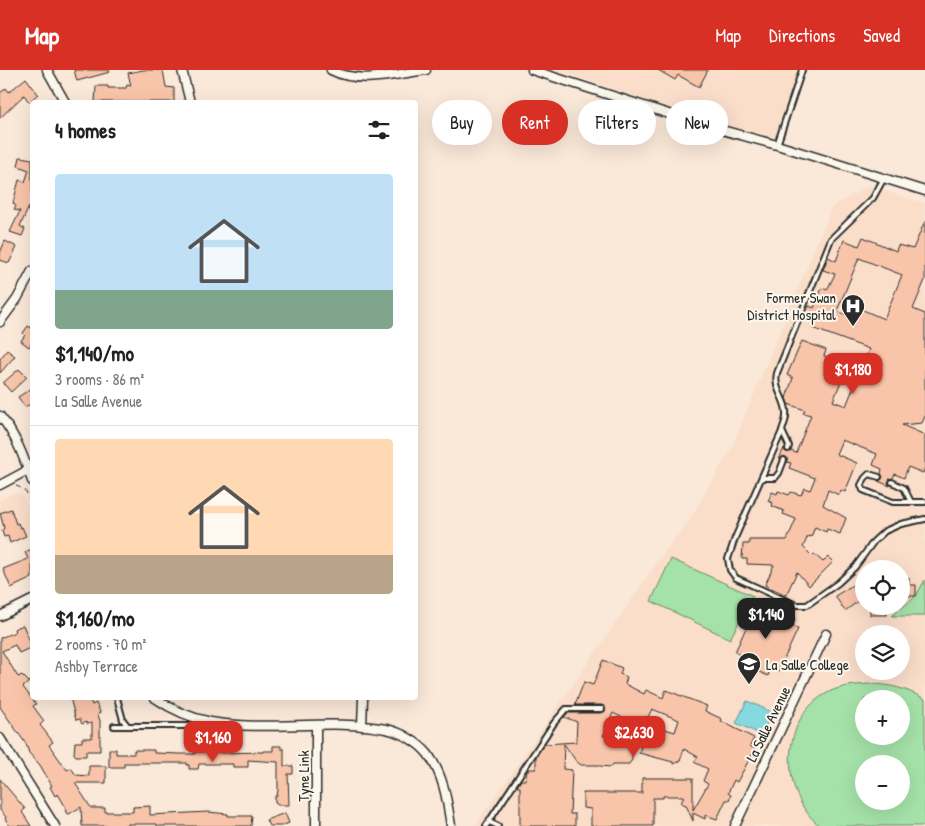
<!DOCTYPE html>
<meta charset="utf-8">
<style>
:root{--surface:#fff;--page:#f6f6f6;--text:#202124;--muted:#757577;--line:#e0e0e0;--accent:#d93025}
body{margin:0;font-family:"Patrick Hand",sans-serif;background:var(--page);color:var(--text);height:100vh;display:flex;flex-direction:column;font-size:19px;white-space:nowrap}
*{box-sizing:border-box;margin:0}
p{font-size:16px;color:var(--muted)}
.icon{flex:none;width:28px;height:28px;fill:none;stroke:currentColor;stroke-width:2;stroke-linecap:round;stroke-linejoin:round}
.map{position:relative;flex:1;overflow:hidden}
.sheet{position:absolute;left:30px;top:30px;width:388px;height:600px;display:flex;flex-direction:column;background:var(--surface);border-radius:5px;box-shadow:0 5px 20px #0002}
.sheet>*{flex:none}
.guide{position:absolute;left:432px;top:30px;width:418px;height:45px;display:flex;gap:10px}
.buttons{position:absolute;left:855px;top:490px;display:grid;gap:10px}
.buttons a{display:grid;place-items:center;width:55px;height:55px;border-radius:50%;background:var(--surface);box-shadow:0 5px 20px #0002;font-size:25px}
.price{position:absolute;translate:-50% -42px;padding:0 11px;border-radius:10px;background:var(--accent);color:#fff;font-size:16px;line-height:32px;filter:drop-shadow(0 1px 2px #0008)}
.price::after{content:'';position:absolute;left:50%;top:30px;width:15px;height:11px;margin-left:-8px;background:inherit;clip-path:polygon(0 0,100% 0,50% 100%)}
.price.on{background:#222;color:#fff}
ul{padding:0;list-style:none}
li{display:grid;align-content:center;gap:10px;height:265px;padding:0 25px}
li+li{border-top:1px solid var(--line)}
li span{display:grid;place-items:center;height:155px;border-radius:5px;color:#555}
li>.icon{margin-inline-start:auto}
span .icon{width:90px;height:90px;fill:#fffc;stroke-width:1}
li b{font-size:21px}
h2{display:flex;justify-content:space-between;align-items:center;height:60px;padding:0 25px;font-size:21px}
.tag{padding:0 18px;border-radius:22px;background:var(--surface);box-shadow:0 5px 20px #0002;font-size:18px;line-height:45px}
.tag.on{background:var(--accent);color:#fff}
header{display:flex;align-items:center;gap:30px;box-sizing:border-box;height:70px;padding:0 25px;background:var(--accent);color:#fff}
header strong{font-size:24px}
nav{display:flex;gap:28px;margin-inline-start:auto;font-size:18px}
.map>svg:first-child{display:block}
</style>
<header>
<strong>Map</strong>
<nav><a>Map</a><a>Directions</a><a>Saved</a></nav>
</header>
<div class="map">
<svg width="925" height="756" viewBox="0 0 925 756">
<rect width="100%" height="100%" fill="#fae8d8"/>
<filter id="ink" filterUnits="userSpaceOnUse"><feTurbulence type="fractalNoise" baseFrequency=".02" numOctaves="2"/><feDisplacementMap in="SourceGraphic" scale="10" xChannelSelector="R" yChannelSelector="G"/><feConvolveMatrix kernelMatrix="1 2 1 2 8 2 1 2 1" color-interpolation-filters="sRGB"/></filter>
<g filter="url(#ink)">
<g fill="#fadeca" fill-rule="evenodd">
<polygon points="557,0 807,0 781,75"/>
<path d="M869,116L925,133V756H475L664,483L689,451L732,377L832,137ZM864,499H901V536H864ZM864,564H901V601H864ZM864,629H901V666H864ZM864,694H901V731H864Z"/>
<polygon points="13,423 22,424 32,447 32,463 6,474 0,458 0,430"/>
</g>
<g fill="#a5e2a9" stroke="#68866a" fill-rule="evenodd">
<polygon points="671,489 753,526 730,569 651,531"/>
<polygon points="925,510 925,546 892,546 916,526"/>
<path d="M870,614C890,614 907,619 925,629V756H820C781,725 779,654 822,626C837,616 852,615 870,614ZM864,629H901V666H864ZM864,694H901V731H864Z"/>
</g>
<polygon fill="#87d9e0" stroke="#629398" points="747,631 772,642 762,665 736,653"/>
<g fill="#f9c5aa" stroke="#2b2b2b" fill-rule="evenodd">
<polygon points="74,0 109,0 110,2 77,11"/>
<polygon points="143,0 163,0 166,17 174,18 174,32 95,32 96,16 108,16 108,18 126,18 127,15 131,16 128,3"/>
<polygon points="658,0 708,0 699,17 678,5 675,10"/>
<polygon points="26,8 38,24 29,32 24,25 0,48 0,23 6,18 9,22"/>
<polygon points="20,87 32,89 32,138 29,137 20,156 25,159 22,166 10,162 20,141 14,140 16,136 13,133 19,110 25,112 29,100 18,96"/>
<path d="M925,151V210L913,239L925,244V346L922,353L902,355L925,365V397L923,403L908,397L904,408L895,404L893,408L890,409L888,413L890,416L878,411L881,410L883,407L881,404L882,399L873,395L877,384L842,370L836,384L857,393L845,422L841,420L839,425L828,420L823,435L846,448L840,464L827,459L826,462L815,457L811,467L808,466L803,477L812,486L814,484L823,492L828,487L833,492L809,516L797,502L786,525L765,515L774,495L747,494V489H742L743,474H749V470H787L796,449L783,444L784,441L772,436L773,433L768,431L772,422L777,424L778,421L789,425L791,422L801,425L804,418L810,420L815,408L789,398L791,393L787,392L786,387L779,389L784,378L786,382L791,381L796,383L811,345L803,343L805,340L788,334L786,328L793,308L787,305L802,271L826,280L824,286L842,292L841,294L847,297L833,331L846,336L869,279L812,258L815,250L809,248L810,245L805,244L809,236L814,238L822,218L827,220L835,204L823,200L828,187L836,191L844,170L859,176L863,167L896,181L898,175L913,179ZM859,188L902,205L884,249L856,237L852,247L837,241Z"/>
<polygon points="5,171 17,177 9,193 0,190 0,183"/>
<polygon points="32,255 32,272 29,277 21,271 25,265 23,263 28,256 31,258"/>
<polygon points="7,280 15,286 0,303 0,289"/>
<polygon points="19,299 27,307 11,322 3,313"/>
<polygon points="32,318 32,333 25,337 18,327"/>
<polygon points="11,439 16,454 18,453 20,458 22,457 26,466 10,473 8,466 4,467 2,461 4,458 0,443"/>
<polygon points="32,479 32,508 11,518 3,499 28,489 25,482"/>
<polygon points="864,508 864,527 845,541 835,526"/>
<polygon points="901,508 909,508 909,515 916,515 916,526 901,526"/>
<polygon points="766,535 795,548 792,556 798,559 778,602 770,600 768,606 737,592 740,585 735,582 755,538 763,542"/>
<rect x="870" y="536" width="17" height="9"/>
<polygon points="23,555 32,577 19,583 15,575 2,581 18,607 22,605 29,612 23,617 36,634 33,636 44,651 40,655 53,672 49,675 67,700 71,698 76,705 89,706 89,696 106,696 106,713 75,713 91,738 105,738 105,742 133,742 133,737 150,736 150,745 208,742 228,744 228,746 252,746 251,756 157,756 157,754 128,754 128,756 82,756 81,737 69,744 66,743 65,736 58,724 55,726 50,717 52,716 40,695 29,683 26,674 0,637 0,568 15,562 14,559"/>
<polygon points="603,590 622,598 620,604 627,607 625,614 644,624 646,620 663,628 666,620 707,636 705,641 722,649 721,651 754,668 750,676 755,679 737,712 734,710 728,723 731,725 729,730 726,730 717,749 705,745 705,749 693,743 693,751 686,735 681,733 684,726 663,726 663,728 653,728 653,756 591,756 591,739 583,738 583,723 642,723 642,708 693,708 693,740 708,714 703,711 708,699 694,692 698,687 684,679 680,691 673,694 673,692 639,683 644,667 647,668 648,666 659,666 649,661 651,655 675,662 679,650 652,639 647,649 635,654 613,643 603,666 632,666 632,690 629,694 613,694 611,697 600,696 598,695 581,695 576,691 564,674 563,699 572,700 570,744 575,744 575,756 520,756 520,717 517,717 518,715 521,710 525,710 527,701 529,701 529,699 536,699 536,686 545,674 576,672 577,652 564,647 568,643 602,643 605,640 605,638 602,635 575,635 584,612 593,615"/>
<polygon points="70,628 89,628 92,635 96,633 100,642 98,645 100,651 100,681 86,681 86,686 76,686 74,684 75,672 82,672 82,668 92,668 92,653 87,654 86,652 82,654 80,649 76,650"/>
<polygon points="273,676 281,676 281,679 284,679 284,696 293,696 293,704 288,704 289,735 278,735 275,733 275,726 277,726 278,720 278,692 248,690 248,697 233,697 233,694 199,694 198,699 189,699 189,695 187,695 187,693 124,693 124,697 109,697 109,679 116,679 116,684 134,684 134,680 154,680 154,683 179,684 195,684 195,682 207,682 209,679 218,679 218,682 222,683 263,682 263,681 273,681"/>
<polygon points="0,709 25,739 22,742 31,756 10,756 5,749 6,747 0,740"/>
<polygon points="285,743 289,753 281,756 269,756 266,750"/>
</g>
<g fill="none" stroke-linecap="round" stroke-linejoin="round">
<g stroke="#2b2b2b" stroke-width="8">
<g id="service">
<polyline points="777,75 802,0"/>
<path d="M884,108L873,128L831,169L777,303C773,321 788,330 786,346C786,351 783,356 782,361L735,468L728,489L730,500L736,508L796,535H807L838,513L855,497L874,471L885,461L901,454L925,449"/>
<polyline points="782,361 789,376 788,379"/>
<polyline points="879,407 869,404 865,408 861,415 863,420 893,432 925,432"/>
<polyline points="762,408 775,408 779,403 784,390"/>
<polyline points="892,412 904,418 911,432"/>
<polyline points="117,628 123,650 127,655"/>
<polyline points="114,656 194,656 206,652"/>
<polyline points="489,752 498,756"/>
<polyline points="486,756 554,653 566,639 602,639"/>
</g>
</g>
<g stroke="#2b2b2b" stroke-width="11">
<g id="minor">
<polyline points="47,0 65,32"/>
<polyline points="182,0 190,32"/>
<path d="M331,0C360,15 395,4 426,0"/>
<polyline points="532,0 700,54 777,75 925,121"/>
<polyline points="0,252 17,229 32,201"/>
<path d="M0,346C16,365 24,388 32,411"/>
<polyline points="0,415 28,400"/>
<polyline points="0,546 32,530"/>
<path d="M155,628C171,639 191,648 211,652C268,662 330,648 386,659C401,662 418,672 428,684C444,706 447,730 451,756"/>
<polyline points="362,656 363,628"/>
<polyline points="0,668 55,756"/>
<polyline points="316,756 316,656"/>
<polyline points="735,756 826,564"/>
</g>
</g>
<path stroke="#2b2b2b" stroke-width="1" stroke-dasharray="5 4" stroke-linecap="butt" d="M16,416C27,419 29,427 32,437"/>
<use href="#service" stroke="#fbf7ec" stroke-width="4"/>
<use href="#minor" stroke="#fbf7ec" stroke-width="8"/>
</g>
</g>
<defs>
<g id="hospital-pin" transform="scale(1.25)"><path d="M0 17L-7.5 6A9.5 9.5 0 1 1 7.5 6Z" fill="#2b2b2b" stroke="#fbf7ec"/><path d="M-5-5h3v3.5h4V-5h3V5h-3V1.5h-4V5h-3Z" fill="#fff"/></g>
<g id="school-pin" transform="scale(1.25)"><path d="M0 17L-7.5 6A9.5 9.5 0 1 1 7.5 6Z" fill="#2b2b2b" stroke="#fbf7ec"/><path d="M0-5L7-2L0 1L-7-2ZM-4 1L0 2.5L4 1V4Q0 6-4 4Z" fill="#fff"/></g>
</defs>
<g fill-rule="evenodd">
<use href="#hospital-pin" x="853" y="236"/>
<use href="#school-pin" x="749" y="594"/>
</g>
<g text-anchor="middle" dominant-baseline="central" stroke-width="4" stroke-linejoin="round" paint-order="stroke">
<g font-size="15" fill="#2b2b2b" stroke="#fbf7ec" text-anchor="end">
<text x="836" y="227">Former Swan<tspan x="836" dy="17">District Hospital</tspan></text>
<text x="766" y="594" text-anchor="start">La Salle College</text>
</g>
<g font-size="15" fill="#2b2b2b" stroke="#fbf7ec">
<text transform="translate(768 654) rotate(-64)">La Salle Avenue</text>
<text transform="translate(303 706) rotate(-90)">Tyne Link</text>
</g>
</g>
</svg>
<div class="buttons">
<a><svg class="icon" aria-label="locate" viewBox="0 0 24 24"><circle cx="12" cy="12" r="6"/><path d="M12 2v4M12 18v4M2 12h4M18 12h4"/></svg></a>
<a><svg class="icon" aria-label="layers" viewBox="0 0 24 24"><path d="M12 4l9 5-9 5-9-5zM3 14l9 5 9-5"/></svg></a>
<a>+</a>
<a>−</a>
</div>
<b class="price" style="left:853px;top:325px">$1,180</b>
<b class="price on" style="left:766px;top:570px">$1,140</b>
<b class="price" style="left:634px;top:688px">$2,630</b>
<b class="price" style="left:213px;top:693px">$1,160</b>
<div class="guide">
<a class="tag">Buy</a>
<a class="tag on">Rent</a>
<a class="tag">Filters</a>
<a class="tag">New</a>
</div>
<section class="sheet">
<h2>4 homes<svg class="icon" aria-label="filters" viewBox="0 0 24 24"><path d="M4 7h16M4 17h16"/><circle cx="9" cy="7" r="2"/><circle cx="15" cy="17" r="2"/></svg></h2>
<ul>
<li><span style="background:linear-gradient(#bfe0f5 75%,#7fa58c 0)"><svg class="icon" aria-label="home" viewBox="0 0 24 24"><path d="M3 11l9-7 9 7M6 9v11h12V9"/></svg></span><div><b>$1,140/mo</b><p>3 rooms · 86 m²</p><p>La Salle Avenue</p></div></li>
<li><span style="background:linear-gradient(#ffd9b3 75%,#b9a48a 0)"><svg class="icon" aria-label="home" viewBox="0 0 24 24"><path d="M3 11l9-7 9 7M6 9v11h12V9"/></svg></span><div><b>$1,160/mo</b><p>2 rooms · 70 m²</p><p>Ashby Terrace</p></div></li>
</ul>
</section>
</div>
